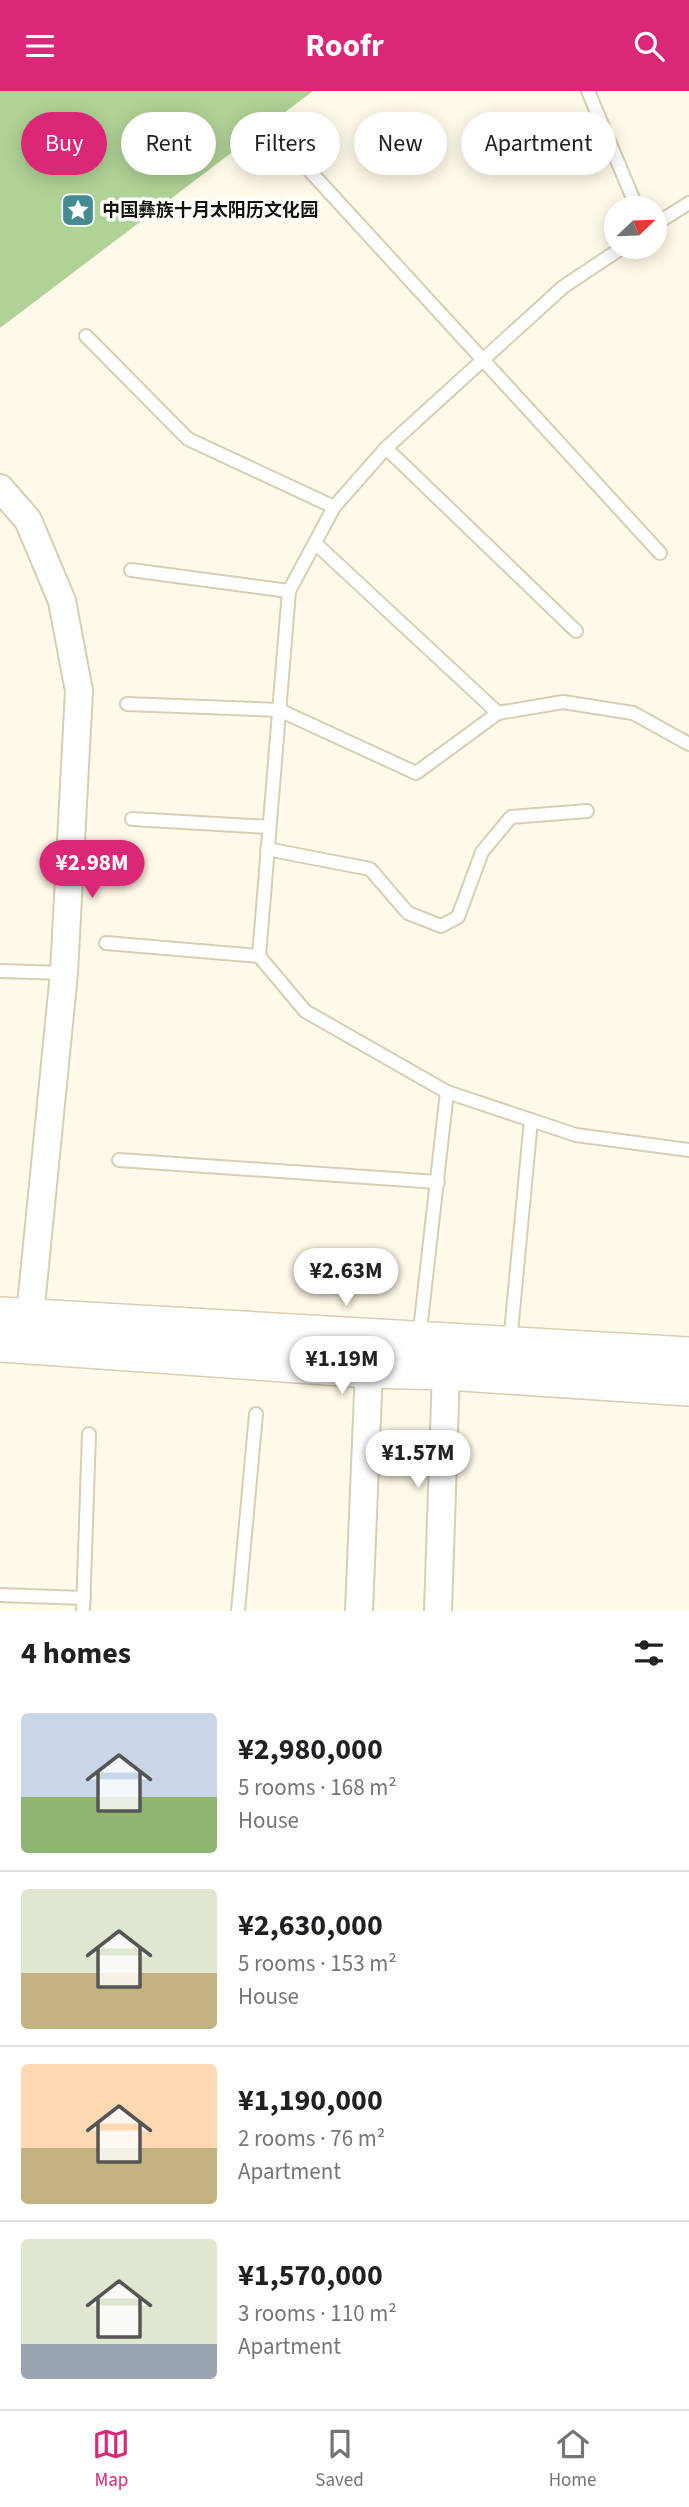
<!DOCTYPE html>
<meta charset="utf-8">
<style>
:root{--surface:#fff;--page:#f2f2f2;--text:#202124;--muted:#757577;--line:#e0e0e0;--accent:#db2777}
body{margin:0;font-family:"Source Sans 3","Noto Sans SC",sans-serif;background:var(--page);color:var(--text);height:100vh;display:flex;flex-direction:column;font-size:26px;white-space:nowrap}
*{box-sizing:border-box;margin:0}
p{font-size:23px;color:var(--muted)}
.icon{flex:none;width:38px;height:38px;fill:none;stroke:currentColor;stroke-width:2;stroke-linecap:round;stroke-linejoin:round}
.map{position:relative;height:1520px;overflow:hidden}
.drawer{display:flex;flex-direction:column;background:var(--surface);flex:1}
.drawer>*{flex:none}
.hud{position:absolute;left:21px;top:21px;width:648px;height:63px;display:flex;gap:14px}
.needle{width:46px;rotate:67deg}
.fabs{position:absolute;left:604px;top:105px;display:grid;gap:14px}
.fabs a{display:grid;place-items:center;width:63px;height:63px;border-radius:50%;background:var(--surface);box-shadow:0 4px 18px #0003;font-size:35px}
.price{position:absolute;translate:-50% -60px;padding:0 16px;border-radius:24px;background:#fff;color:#222;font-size:23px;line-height:46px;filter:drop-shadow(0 2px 4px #0008)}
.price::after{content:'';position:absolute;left:50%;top:42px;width:21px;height:16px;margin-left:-10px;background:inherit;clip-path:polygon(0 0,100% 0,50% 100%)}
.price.active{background:var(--accent);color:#fff}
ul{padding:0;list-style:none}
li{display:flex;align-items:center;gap:21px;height:175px;padding:0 21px}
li+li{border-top:2px solid var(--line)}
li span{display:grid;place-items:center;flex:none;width:196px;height:140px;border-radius:7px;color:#555}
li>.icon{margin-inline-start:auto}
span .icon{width:84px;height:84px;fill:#fffc;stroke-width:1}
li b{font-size:30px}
h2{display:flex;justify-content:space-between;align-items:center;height:84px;padding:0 21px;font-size:30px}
.chip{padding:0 24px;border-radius:32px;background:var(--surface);box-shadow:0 4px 18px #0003;font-size:24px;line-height:63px}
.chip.active{background:var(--accent);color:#fff}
header{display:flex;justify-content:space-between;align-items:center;height:91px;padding:0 21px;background:var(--accent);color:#fff;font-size:32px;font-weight:700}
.menu{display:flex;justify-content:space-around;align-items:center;height:98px;border-top:2px solid var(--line);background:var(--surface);font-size:19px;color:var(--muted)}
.menu a{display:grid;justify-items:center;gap:4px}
.menu .active{color:var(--accent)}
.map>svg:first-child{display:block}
</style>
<header><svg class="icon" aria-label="menu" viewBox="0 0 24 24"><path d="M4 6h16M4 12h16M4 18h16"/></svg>Roofr<svg class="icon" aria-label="search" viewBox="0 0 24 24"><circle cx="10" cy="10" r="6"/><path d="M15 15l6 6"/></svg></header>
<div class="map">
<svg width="689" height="1520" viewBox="0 0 689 1520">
<rect width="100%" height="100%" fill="#fffae9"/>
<polygon fill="#afd296" points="0,0 313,0 0,237"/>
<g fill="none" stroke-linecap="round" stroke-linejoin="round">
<g stroke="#d7cfb3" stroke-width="16">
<g id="lane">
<polyline points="588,0 637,117"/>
<polyline points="298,67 660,462"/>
<polyline points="654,134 689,112"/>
<polyline points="86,245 188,348 334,416"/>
<polyline points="386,357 576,540"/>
<polyline points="315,452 498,622"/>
<polyline points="131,479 289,500"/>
<polyline points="127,613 279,619 416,682 498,622 563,611 633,622 689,653"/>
<polyline points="132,728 269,736"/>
<polyline points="267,758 370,778 408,822 441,835 458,826 482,761 511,726 587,720"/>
<polyline points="106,852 259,865 305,920 447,1001 576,1044 689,1059"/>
<polyline points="259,865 289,500 334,416 386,357 563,196 623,156"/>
<polyline points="0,880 64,882"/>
<polyline points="119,1069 438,1091"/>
<polyline points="419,1248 447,1001"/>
<polyline points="510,1252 531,1029"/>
<polyline points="0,1504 84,1507"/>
<polyline points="83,1520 89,1343"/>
<polyline points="238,1520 256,1323"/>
</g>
</g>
<g stroke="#d7cfb3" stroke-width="30">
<g id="street">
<polyline points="0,397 28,429 62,510 79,600 64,882 28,1245"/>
<polyline points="359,1520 369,1278"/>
<polyline points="438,1520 446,1280"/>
</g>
</g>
<g stroke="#d7cfb3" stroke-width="40">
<g id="secondary">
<polyline points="0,1225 689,1265"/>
<polyline points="0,1252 369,1278 446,1280 689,1296"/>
</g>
</g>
<use href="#lane" stroke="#fff" stroke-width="12"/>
<use href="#street" stroke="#fff" stroke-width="26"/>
<use href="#secondary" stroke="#fff" stroke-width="37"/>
</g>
<defs>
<g id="sight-square" transform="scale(1.75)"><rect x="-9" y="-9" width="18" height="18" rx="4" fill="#458c92" stroke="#fff"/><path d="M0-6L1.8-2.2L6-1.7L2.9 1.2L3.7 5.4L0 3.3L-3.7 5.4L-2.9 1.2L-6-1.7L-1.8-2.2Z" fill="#fff"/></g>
</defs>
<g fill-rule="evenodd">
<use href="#sight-square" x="78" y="119"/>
</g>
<g text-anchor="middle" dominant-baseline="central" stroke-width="7" stroke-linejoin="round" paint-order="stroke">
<g font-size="18" font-weight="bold" fill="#151208" stroke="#fff" text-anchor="start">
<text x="102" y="119">中国彝族十月太阳历文化园</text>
</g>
</g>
</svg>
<div class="fabs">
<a><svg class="needle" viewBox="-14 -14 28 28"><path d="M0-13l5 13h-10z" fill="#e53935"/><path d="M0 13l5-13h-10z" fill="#757577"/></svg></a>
</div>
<b class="price active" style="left:92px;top:809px">¥2.98M</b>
<b class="price" style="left:346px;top:1217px">¥2.63M</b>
<b class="price" style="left:342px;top:1305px">¥1.19M</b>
<b class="price" style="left:418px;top:1399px">¥1.57M</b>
<div class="hud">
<a class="chip active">Buy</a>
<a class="chip">Rent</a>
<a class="chip">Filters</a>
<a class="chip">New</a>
<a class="chip">Apartment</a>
</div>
</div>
<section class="drawer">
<h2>4 homes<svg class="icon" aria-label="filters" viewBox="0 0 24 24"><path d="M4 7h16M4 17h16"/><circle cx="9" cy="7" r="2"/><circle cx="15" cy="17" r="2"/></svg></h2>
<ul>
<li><span style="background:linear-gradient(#c9d6e8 60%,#8fb573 0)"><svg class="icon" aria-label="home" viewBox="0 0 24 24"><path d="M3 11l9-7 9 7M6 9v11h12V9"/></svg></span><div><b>¥2,980,000</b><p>5 rooms · 168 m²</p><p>House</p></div></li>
<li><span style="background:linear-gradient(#dfe7d0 60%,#c2b280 0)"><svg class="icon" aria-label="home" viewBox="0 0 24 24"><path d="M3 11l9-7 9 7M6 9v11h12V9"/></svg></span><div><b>¥2,630,000</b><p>5 rooms · 153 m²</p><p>House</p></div></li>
<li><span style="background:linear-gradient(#ffd9b3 60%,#c2b280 0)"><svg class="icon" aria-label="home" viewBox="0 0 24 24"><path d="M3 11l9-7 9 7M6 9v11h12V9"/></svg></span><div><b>¥1,190,000</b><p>2 rooms · 76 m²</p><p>Apartment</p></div></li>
<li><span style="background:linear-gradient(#dfe7d0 75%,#9aa5b1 0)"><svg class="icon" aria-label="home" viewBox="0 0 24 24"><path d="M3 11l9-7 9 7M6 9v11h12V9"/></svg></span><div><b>¥1,570,000</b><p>3 rooms · 110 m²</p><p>Apartment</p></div></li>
</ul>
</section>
<nav class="menu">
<a class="active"><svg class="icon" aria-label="map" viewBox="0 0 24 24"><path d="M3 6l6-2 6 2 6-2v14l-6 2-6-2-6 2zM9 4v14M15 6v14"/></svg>Map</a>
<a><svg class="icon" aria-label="saved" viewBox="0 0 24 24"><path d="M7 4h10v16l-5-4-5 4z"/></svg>Saved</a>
<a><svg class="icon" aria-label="home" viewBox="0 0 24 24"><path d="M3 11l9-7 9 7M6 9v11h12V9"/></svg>Home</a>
</nav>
